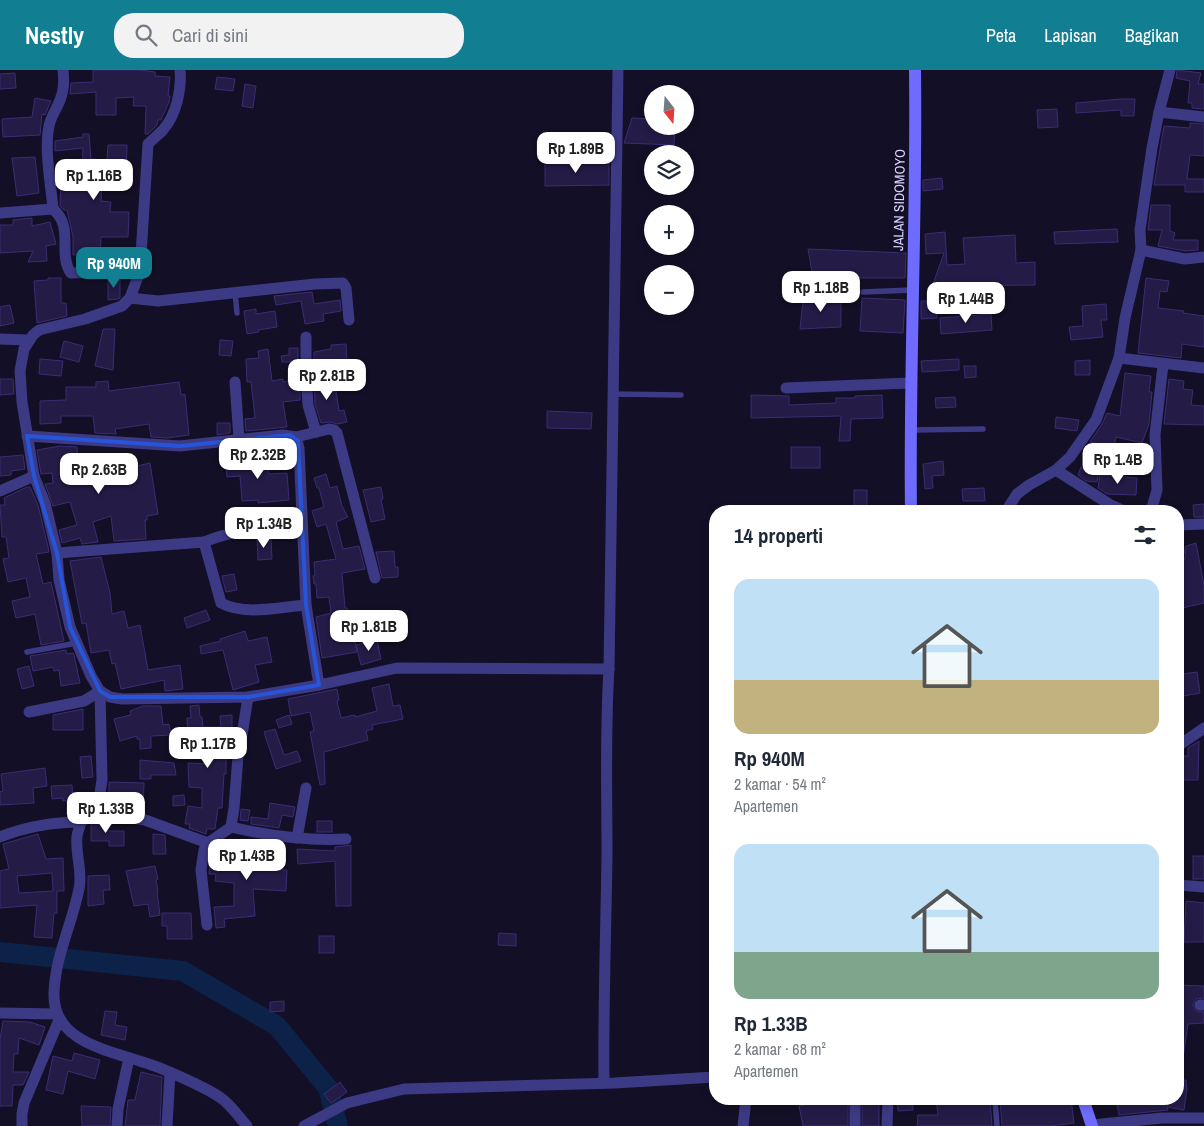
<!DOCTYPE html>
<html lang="id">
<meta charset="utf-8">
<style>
:root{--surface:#fff;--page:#f2f2f3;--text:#1f2937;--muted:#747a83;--accent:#117e91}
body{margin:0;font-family:"Archivo Narrow",sans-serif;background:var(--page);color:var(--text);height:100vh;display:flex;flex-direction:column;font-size:19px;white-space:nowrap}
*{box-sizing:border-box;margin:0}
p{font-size:16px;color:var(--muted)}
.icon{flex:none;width:28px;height:28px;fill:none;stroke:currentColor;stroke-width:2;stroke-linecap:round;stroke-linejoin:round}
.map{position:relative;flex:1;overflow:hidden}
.details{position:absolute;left:709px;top:435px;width:475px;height:600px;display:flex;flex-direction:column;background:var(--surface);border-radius:20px;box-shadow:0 2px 8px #0003}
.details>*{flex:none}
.needle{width:32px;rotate:163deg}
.fabs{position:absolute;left:644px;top:15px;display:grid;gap:10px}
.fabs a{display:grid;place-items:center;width:50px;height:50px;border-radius:50%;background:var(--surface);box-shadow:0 2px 8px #0003;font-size:25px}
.price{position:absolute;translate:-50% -42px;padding:0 11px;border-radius:10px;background:#fff;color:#222;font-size:16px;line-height:32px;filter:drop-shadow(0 1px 2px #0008)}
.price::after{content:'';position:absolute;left:50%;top:30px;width:15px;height:11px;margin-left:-8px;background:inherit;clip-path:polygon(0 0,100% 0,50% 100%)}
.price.current{background:var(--accent);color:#fff}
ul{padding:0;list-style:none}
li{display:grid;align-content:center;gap:10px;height:265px;padding:0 25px}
li span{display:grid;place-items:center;height:155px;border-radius:15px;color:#555}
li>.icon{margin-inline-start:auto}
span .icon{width:90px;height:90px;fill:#fffc;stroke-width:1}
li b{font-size:21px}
h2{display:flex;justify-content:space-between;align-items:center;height:60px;padding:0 25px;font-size:21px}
header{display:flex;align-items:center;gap:30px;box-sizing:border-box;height:70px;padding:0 25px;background:var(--accent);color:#fff}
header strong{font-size:24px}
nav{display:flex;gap:28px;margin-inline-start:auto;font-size:18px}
.search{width:350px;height:45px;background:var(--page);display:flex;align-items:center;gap:12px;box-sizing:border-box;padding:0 18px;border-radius:20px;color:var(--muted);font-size:19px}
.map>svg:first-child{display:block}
</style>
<header>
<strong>Nestly</strong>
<div class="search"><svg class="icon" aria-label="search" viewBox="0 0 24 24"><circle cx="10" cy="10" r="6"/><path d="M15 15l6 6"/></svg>Cari di sini</div>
<nav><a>Peta</a><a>Lapisan</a><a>Bagikan</a></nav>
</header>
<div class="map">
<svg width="1204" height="1056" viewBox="0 0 1204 1056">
<rect width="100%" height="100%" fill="#130f26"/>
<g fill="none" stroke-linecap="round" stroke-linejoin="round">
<polyline stroke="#0c2248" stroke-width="20" points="0,882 183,901 277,956 328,1018 338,1056"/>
</g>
<g fill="#241b47" stroke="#3b2d73" fill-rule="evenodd">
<polygon points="93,0 140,0 155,2 155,6 170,7 168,26 170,26 169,32 161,50 158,50 157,55 148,64 145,64 146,36 133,36 134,27 116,28 116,45 96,45 96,22 70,24 71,13 93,12"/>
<polygon points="1177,0 1201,3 1198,14 1204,14 1204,39 1192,38 1192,33 1188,33 1190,11 1176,8"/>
<polygon points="15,3 16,18 0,19 0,4"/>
<polygon points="217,7 235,9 233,21 215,19"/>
<polygon points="245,14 256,16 253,38 242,36"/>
<polygon points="35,28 51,31 45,45 42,44 40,65 3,67 2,49 32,47"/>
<polygon points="1121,29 1135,29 1134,46 1121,46 1121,40 1076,43 1076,33"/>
<polygon points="1057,39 1058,57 1038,58 1037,40"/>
<polygon points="632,48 652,49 652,56 675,56 674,75 624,73"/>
<polygon points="1190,53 1204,54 1204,86 1190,85 1187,109 1204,109 1204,122 1185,122 1185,115 1154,115 1164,56 1190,58"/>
<polygon points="83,64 89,64 91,89 107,90 108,75 127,75 126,114 102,114 101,131 111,132 110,142 129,142 128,167 101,167 100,188 128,188 128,194 79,195 80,185 73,185 73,167 70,153 67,140 64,140 60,136 61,111 78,111 78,108 82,108 83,78 55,81 55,71 83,67"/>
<polygon points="35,87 39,123 17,126 12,88"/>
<polygon points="545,91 609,93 609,115 545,116"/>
<polygon points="942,108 943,119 923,121 923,110"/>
<polygon points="1151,135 1170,135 1170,161 1175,163 1173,170 1198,170 1198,180 1185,181 1158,176 1162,160 1148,160"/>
<polygon points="32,148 32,156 50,152 56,174 46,176 47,191 28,192 33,181 0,183 0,155 13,155 13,150"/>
<polygon points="1117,159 1118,172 1055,174 1054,162"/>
<polygon points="945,162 947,195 965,194 963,168 1015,165 1016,193 1035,192 1035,215 935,216 937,248 921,249 921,231 927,231 944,183 926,184 925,164"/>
<polygon points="808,179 906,183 905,208 813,208"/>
<polygon points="48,208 61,208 61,233 66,233 67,246 37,253 34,211 48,210"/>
<polygon points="1146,208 1169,211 1167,222 1160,221 1158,238 1184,241 1183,243 1204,246 1204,277 1182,274 1181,288 1138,283"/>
<polygon points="108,209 120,209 120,228 118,229 108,230"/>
<polygon points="312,222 314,234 340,230 341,241 323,244 324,251 305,254 301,231 276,235 274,226"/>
<polygon points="841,227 841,257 800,259 803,230"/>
<polygon points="862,228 905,230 903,263 860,261"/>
<polygon points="1106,234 1107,250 1101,250 1103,267 1071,270 1069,257 1083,256 1082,236"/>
<polygon points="10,235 14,253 0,256 0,237"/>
<polygon points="256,239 256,244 275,241 277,257 258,260 259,262 247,264 244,241"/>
<polygon points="991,244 992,260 941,264 940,248"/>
<polygon points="103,259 115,259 113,300 95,296"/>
<polygon points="220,270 233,271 231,286 219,285"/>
<polygon points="64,271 83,276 79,292 60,287"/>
<polygon points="346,274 347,290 314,291 314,282 331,279 331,275"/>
<polygon points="289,278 298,278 298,292 282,292 281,286 289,285"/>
<polygon points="268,279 272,311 283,309 283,312 294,311 295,321 300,321 300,330 283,332 287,357 246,361 245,349 255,348 251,312 247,312 246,289 259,288 258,281"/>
<polygon points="40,289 63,291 61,306 39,304"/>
<polygon points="959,289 959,300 922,302 921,291"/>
<polygon points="1090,290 1090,305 1075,305 1075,291"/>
<polygon points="964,296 976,296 976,307 965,308"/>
<polygon points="327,302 330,322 336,321 339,341 344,340 347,352 338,354 330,352 321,353 315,334 314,304"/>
<polygon points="1125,303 1151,306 1149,322 1152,322 1149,354 1142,373 1116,367 1114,377 1090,372 1102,354 1107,343 1120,346"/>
<polygon points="0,309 13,309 14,324 0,325"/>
<polygon points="1169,309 1184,311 1183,319 1193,320 1191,335 1204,336 1204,355 1164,354"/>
<polygon points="108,311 109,321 179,312 181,325 185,324 189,365 167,368 151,367 149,354 115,359 116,364 95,363 93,346 61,346 61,353 40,354 40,331 66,330 66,317 96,317 96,312"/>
<polygon points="751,325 789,326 789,335 836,333 836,328 855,328 855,326 882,325 883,348 851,349 850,371 839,371 841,346 751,348"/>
<polygon points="955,327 956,337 936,338 935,328"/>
<polygon points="547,341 592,343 591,359 547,358"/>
<polygon points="1056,347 1079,350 1077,361 1055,358"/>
<polygon points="217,353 230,353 230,363 217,365"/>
<polygon points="60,376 77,377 78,400 96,395 95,389 111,388 112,400 137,397 137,396 150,393 158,444 147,446 147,450 145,450 146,469 114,471 111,446 93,452 98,472 82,474 80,468 62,473 59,460 77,455 70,432 53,436 45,414 53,413 52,403 41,404 37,380"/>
<rect x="791" y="377" width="29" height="21"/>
<polygon points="237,383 237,393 267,389 269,404 287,403 289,430 258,433 258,430 242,431 240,406 227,407 225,384"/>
<polygon points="23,385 25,399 11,401 11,405 0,406 0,387"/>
<polygon points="943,391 944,405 932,406 933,418 925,419 923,394"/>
<polygon points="1081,397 1099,399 1097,412 1086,411 1078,405"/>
<polygon points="326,404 330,418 337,416 342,436 348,447 336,452 343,479 359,476 365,499 342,503 345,538 347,538 351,562 353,561 357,582 322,588 316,547 331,543 329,527 317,528 316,514 314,514 313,506 315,505 314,492 336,489 326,454 317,457 312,441 324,437 319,418 317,418 314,408"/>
<polygon points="1100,405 1137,408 1136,425 1107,424 1098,418"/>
<polygon points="27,417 30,417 38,435 48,477 49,482 36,484 43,514 51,512 64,571 41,575 35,544 16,548 12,531 30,527 26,508 8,512 3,489 9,488 6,467 2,467 0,435 5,435 4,428"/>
<polygon points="381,417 383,429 381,429 385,449 371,452 363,420"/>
<polygon points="984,418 985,431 963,431 962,419"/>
<rect x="854" y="420" width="13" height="21"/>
<polygon points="1204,434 1204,447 1194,447 1193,435"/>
<polygon points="271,468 272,489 258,490 257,469"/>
<polygon points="1196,473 1204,516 1204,533 1178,539 1178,492 1183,491 1185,488 1186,476"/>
<polygon points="394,481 395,497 398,497 398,507 382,508 376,482"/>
<polygon points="101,487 110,523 112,544 124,541 128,558 140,555 148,600 180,595 183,619 165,621 164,610 121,619 115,593 112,594 109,580 91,583 86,553 82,554 70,491"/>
<polygon points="234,504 237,520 226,522 222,506"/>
<polygon points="206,540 210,550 187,558 184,548"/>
<polygon points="245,561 248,571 267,567 272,592 255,595 259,612 233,620 223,580 201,584 200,576 221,571 220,569"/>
<polygon points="377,570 381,589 361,595 356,575"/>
<polygon points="66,580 67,584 73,583 74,585 80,613 61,616 59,600 54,601 53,597 33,601 30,586"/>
<polygon points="29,596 34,616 22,619 17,599"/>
<polygon points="1197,602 1200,623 1178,627 1178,612 1183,611 1182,604"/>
<polygon points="389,614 393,636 400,635 403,649 372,655 373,659 366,661 368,670 324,682 325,714 320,715 310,662 314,661 310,642 291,646 288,629 337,619 339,630 337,631 341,648 355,645 355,647 377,641 372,618"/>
<polygon points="199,635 200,647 202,647 203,657 221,657 220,646 232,645 232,669 227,670 226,695 226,704 224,704 222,738 218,738 215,759 207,759 206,764 189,758 190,754 185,754 188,736 202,738 202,718 189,717 188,693 209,694 210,674 190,676 188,665 187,648 191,648 190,636"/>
<polygon points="143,636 161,636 163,655 169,654 171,665 151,666 151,678 140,679 140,669 137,669 137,666 120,671 114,649 131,645 130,641"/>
<polygon points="83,639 83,660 53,660 53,645"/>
<polygon points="289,645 292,654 279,658 276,650"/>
<polygon points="275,659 284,685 297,681 301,691 276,699 264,662"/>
<polygon points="1199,671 1198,710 1178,710 1178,686 1188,686 1188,678"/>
<polygon points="91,686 93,707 82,708 80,687"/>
<polygon points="140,690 174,693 176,705 151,705 151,709 140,709"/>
<polygon points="45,698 47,716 33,718 34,733 0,735 0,722 3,721 1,704"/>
<polygon points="109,712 144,713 143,740 132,739 132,735 109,735"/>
<polygon points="72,715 73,730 63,731 63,728 52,729 51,716"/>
<polygon points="184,725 185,735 173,736 173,726"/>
<polygon points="270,733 295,737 293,747 282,745 279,758 251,754 251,747 268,749"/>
<polygon points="241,739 250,740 248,751 240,750"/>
<polygon points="95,751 107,752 107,761 124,761 124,776 109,776 109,771 91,771 91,754"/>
<rect x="317" y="751" width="15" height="11"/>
<path d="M38,764L46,789L63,788L64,821H57V843H54L52,868L34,867L37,835L0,838V801L9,799L3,774ZM52,803L53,821L19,823L17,806Z"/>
<polygon points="153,764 165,765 166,784 153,784"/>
<polygon points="351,775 351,836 336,836 335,791 298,794 297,779 335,781 335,777"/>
<polygon points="253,777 277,778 276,800 287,800 286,821 253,819 255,846 224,849 225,857 216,858 214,837 234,836 234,813 215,811 216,804 209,804 210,788 253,791"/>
<rect x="1193" y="786" width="11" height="23"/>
<polygon points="155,796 158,809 156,810 158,821 157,821 160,845 150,847 148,834 134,836 126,801"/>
<polygon points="109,805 110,820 103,820 104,834 88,836 88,806"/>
<polygon points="1186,831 1204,833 1204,872 1184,872"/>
<polygon points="162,843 191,843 192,869 167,869 167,856 162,856"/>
<polygon points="499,863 516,864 516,876 498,875"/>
<rect x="319" y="866" width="15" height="17"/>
<polygon points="1179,915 1204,916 1204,928 1196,929 1193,935 1196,941 1204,942 1204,953 1188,954 1183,988 1178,988"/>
<polygon points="284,931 284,941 270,942 270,932"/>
<polygon points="105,941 117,942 115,955 127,957 125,970 101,965"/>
<polygon points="3,951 30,952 45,957 39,975 19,968 18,984 14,984 13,1002 29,1002 23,1015 13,1015 12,1036 0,1036 0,969"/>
<polygon points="74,983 100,990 95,1009 68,1001 63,1024 46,1020 53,986 72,991"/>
<polygon points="141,1002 162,1007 160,1056 125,1056 128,1030 135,1030"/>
<polygon points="1186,1010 1187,1019 1184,1040 1167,1037 1168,1040 1119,1045 1116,1029 1129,1029 1129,1031 1144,1029 1178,1029 1178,1011"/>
<polygon points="340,1012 347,1022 331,1033 324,1024"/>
<polygon points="809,1029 848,1029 848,1056 803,1056 799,1036 810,1034"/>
<rect x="862" y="1029" width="17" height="27"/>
<polygon points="897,1029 912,1029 913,1040 898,1041"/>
<polygon points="936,1029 990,1029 992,1056 917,1056 918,1045 938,1045"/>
<polygon points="1000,1029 1071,1029 1074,1053 1051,1056 1002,1056"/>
<polygon points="81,1036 111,1037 110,1056 82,1056"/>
</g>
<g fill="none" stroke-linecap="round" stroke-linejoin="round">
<g stroke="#3d3a85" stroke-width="5.5">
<polyline points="235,222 237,243"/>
<polyline points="863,222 912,220"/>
<polyline points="612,324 681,325"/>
<polyline points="911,360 983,359"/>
<polyline points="27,582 77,573"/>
<polyline points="995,1029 997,1056"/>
</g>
<g stroke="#3d3a85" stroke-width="11">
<path d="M180,0C182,20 176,45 163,60C158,65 153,69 148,74L140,201L130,228L122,236L85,249L39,260L33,265L24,279L20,301L22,332L34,406L45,433L57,483L59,510L70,557L91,606L100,621L110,627L122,629L248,627L319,615L397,598L609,599"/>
<polyline points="1159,42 1204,47"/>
<path d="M53,139C51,115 44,79 49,56C51,45 58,38 61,27C64,19 64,9 63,0"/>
<path d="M0,143L53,139C75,158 57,183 71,203L140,201"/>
<polyline points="1141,180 1185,189 1204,187"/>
<polyline points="130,228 158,231 315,214 343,213 346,218 349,250"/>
<polyline points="306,267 306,301 308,335 316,362"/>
<polyline points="0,269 28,270"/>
<polyline points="1119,288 1204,298"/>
<polyline points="235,312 239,369"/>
<polyline points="786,318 910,313"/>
<polyline points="27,366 180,376 283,365 296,367 299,378 306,535 319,615"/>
<polyline points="296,367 329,359 334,360 337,363 375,508"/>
<polyline points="1056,400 1109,434 1124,441"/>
<polyline points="0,421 34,406"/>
<polyline points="1006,441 1017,424 1029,415 1056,400 1070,387 1096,350 1119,288 1125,248 1141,180 1140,160 1152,78 1159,42 1170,0"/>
<polyline points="1151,441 1157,420 1155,365 1163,295"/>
<polyline points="1178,455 1204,454"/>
<polyline points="1178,467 1179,482 1178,485"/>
<path d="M204,472C235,459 269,458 302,456"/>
<path d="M57,483L204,472L221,533C245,546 280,537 306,535"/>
<path d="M100,621L102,710L98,736L95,742L81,752C80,756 78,761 77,766C75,784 83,802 79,819C72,854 55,887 54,923C52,980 128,982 167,1001C183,1008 207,1018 221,1028C231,1035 239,1047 247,1056"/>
<polyline points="29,642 84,631 100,621"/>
<polyline points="1178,676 1204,658"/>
<polyline points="95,742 145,750 208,773"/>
<path d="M231,757C269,766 307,771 346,769"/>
<path d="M0,767C25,757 54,752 81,752"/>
<polyline points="297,768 306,718"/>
<polyline points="1178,815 1204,817"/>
<polyline points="207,855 201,800 204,780 208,773 231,757 234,738 239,673 242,665 248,627"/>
<polyline points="1200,935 1204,935"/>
<polyline points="0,943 57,944"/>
<path d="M604,1013C603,937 606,861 607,785C607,722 605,662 609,599L618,0"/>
<polyline points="1092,1055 1162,1048 1204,1048"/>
<polyline points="22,1056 22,1044 24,1033 59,950"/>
<polyline points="117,1056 118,1039 129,988"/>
<polyline points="167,1056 170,1002"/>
<polyline points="304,1056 347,1033 404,1019 615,1013 715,1007"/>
<polyline points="743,1056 746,1029"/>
<polyline points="855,1056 855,1029"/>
<polyline points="887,1056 888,1029"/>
</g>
<g stroke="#6f6bff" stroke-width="12">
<path d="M911,441C909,294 917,147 915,0"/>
<polyline points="1083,1029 1092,1056"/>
</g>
</g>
<path fill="none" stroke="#2655da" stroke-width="4" stroke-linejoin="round" d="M290,365L298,371L306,535L319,615L248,627H110L100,621L70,557L57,483L34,406L27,366L180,376Z"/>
<g text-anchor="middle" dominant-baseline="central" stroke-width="4" stroke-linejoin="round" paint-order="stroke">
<g font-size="14" fill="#d9d4ff" stroke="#130f26">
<text transform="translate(899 130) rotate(-89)">JALAN SIDOMOYO</text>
</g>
</g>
</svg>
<div class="fabs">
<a><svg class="needle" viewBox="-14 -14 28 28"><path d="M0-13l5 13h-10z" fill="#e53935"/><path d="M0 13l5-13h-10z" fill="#747a83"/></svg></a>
<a><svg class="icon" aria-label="layers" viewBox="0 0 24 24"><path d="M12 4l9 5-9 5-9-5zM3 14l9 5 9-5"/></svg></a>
<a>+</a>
<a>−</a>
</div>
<b class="price" style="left:576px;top:104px">Rp 1.89B</b>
<b class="price" style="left:94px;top:131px">Rp 1.16B</b>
<b class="price current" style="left:114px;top:219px">Rp 940M</b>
<b class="price" style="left:821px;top:243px">Rp 1.18B</b>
<b class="price" style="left:966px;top:254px">Rp 1.44B</b>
<b class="price" style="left:327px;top:331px">Rp 2.81B</b>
<b class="price" style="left:258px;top:410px">Rp 2.32B</b>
<b class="price" style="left:1118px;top:415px">Rp 1.4B</b>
<b class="price" style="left:99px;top:425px">Rp 2.63B</b>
<b class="price" style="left:264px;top:479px">Rp 1.34B</b>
<b class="price" style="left:369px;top:582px">Rp 1.81B</b>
<b class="price" style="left:208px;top:699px">Rp 1.17B</b>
<b class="price" style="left:106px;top:764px">Rp 1.33B</b>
<b class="price" style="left:247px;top:811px">Rp 1.43B</b>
<section class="details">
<h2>14 properti<svg class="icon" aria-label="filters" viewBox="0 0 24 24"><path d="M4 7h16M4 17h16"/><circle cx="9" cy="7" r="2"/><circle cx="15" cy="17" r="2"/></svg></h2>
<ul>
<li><span style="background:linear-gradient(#bfe0f5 65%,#c2b280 0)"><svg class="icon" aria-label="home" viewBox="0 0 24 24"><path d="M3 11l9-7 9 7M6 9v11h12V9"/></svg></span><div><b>Rp 940M</b><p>2 kamar · 54 m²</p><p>Apartemen</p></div></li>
<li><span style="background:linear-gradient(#bfe0f5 70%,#7fa58c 0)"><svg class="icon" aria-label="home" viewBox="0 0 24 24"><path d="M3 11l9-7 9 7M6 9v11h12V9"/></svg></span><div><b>Rp 1.33B</b><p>2 kamar · 68 m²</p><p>Apartemen</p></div></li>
</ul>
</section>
</div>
